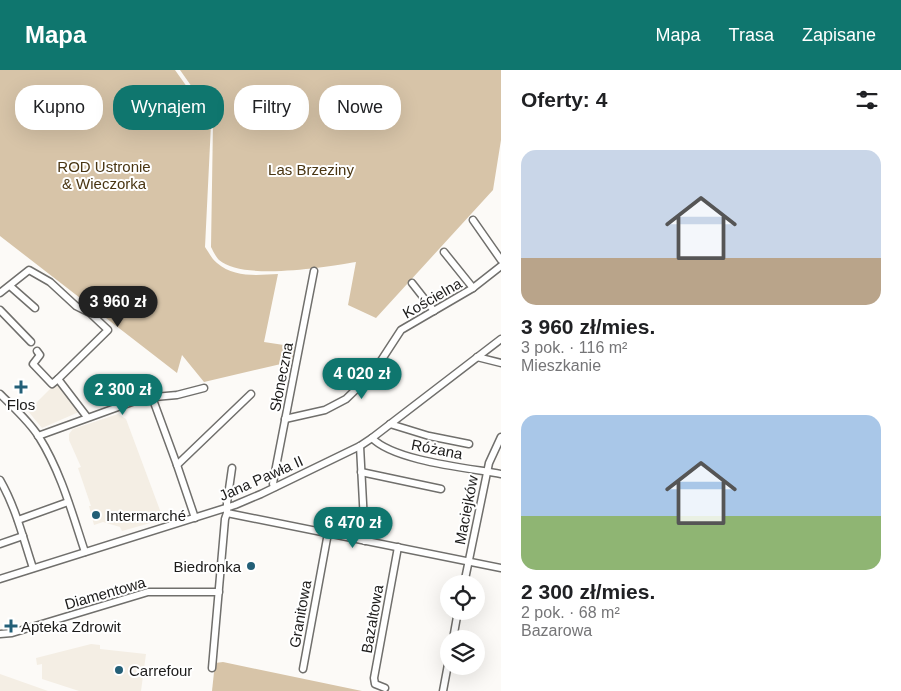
<!DOCTYPE html>
<html lang="pl">
<meta charset="utf-8">
<style>
:root{--surface:#fff;--page:#f6f6f6;--text:#202124;--muted:#757577;--accent:#0f766e}
body{margin:0;font-family:Helvetica,sans-serif;background:var(--page);color:var(--text);height:100vh;display:flex;flex-direction:column;font-size:19px;white-space:nowrap}
*{box-sizing:border-box;margin:0}
p{font-size:16px;color:var(--muted)}
.icon{flex:none;width:28px;height:28px;fill:none;stroke:currentColor;stroke-width:2;stroke-linecap:round;stroke-linejoin:round}
.map{position:relative;flex:1;overflow:hidden}
.side{display:flex;flex-direction:column;background:var(--surface);width:400px}
.side>*{flex:none}
.top-card{position:absolute;left:15px;top:15px;width:410px;height:45px;display:flex;gap:10px}
.buttons{position:absolute;left:440px;top:505px;display:grid;gap:10px}
.buttons a{display:grid;place-items:center;width:45px;height:45px;border-radius:50%;background:var(--surface);box-shadow:0 5px 20px #0002;font-size:25px}
.price{position:absolute;translate:-50% -42px;padding:0 11px;border-radius:18px;background:var(--accent);color:#fff;font-size:16px;line-height:32px;filter:drop-shadow(0 1px 2px #0008)}
.price::after{content:'';position:absolute;left:50%;top:30px;width:15px;height:11px;margin-left:-8px;background:inherit;clip-path:polygon(0 0,100% 0,50% 100%)}
.price.active{background:#222;color:#fff}
ul{padding:0;list-style:none}
li{display:grid;align-content:center;gap:10px;height:265px;padding:0 20px}
li span{display:grid;place-items:center;height:155px;border-radius:15px;color:#555}
li>.icon{margin-inline-start:auto}
span .icon{width:90px;height:90px;fill:#fffc;stroke-width:1}
li b{font-size:21px}
h2{display:flex;justify-content:space-between;align-items:center;height:60px;padding:0 20px;font-size:21px}
.chip{padding:0 18px;border-radius:20px;background:var(--surface);box-shadow:0 5px 20px #0002;font-size:18px;line-height:45px}
.chip.active{background:var(--accent);color:#fff}
header{display:flex;align-items:center;gap:30px;box-sizing:border-box;height:70px;padding:0 25px;background:var(--accent);color:#fff}
header strong{font-size:24px}
nav{display:flex;gap:28px;margin-inline-start:auto;font-size:18px}
main{display:flex;flex:1;min-height:0}
.map>svg:first-child{display:block}
</style>
<header>
<strong>Mapa</strong>
<nav><a>Mapa</a><a>Trasa</a><a>Zapisane</a></nav>
</header>
<main>
<div class="map">
<svg width="501" height="621" viewBox="0 0 501 621">
<rect width="100%" height="100%" fill="#fcfaf7"/>
<g fill="#f4eee4">
<polygon points="56,313 79,342 42,358 28,341"/>
<polygon points="118,344 126,349 164,451 161,450 122,461 120,457 103,452 94,455 89,436 91,436 78,398 81,397 69,370 69,364 73,359"/>
<polygon points="91,574 100,575 100,579 146,584 141,621 79,621 42,609 42,594 37,595 36,588"/>
<polygon points="0,604 48,621 0,621"/>
</g>
<g fill="#d7c4a8">
<path d="M0,0H175L202,38L211,54L205,177C209,183 212,189 217,193C234,208 258,205 278,204L264,272L297,277L294,291L204,312L182,285L177,303L0,166Z"/>
<path d="M180,0H501V70L493,120L376,248L348,235L356,192C326,197 243,211 219,190C216,187 213,181 211,177L213,53L204,34Z"/>
<polygon points="223,592 362,621 212,621 215,593"/>
</g>
<g fill="none" stroke-linecap="round" stroke-linejoin="round">
<g stroke="#706f6c" stroke-width="9">
<g id="minor">
<polyline points="473,150 501,190"/>
<polyline points="444,182 473,218"/>
<polyline points="412,213 434,241"/>
<polyline points="10,216 35,238"/>
<polyline points="0,223 29,200 50,212 76,236 90,243 108,260 58,309 87,347"/>
<polyline points="0,240 31,272"/>
<polyline points="37,281 40,285 33,294 52,314 58,309"/>
<polyline points="477,287 501,293"/>
<path d="M0,324C14,338 29,351 39,367C61,402 72,443 85,482"/>
<polyline points="152,327 177,395 195,448"/>
<polyline points="285,349 325,340 346,329 373,303 401,260 473,218 501,196"/>
<polyline points="390,354 429,366 469,374"/>
<polyline points="38,366 143,328 177,325 204,318"/>
<path d="M372,368C394,391 468,398 501,404"/>
<polyline points="360,376 365,471"/>
<polyline points="177,395 251,324"/>
<polyline points="232,398 227,433 227,443 501,498"/>
<polyline points="361,402 441,419"/>
<path d="M0,410C16,438 23,468 33,498"/>
<polyline points="275,417 273,414 274,407 314,201"/>
<polyline points="18,450 68,432"/>
<polyline points="0,474 23,466"/>
<polyline points="0,509 235,435 261,424 360,376 372,368 501,269"/>
<polyline points="464,514 489,393 501,367"/>
<polyline points="0,564 12,563 148,522 219,522"/>
<polyline points="453,569 458,541"/>
<polyline points="212,598 225,449 227,443"/>
<polyline points="303,599 328,463"/>
<polyline points="385,618 375,614 374,608 398,477"/>
<polyline points="443,621 449,589"/>
</g>
</g>
<use href="#minor" stroke="#fff" stroke-width="6"/>
</g>
<g fill="#235f77" stroke="#fff" stroke-width="2">
<path d="M18.5 309.5h5v5h5v5h-5v5h-5v-5h-5v-5h5z"/>
<circle cx="96" cy="445" r="5"/>
<circle cx="251" cy="496" r="5"/>
<path d="M8.5 548.5h5v5h5v5h-5v5h-5v-5h-5v-5h5z"/>
<circle cx="119" cy="600" r="5"/>
</g>
<g text-anchor="middle" dominant-baseline="central" stroke-width="4" stroke-linejoin="round" paint-order="stroke">
<g font-size="15" fill="#493512" stroke="#fff">
<text x="104" y="96">ROD Ustronie<tspan x="104" dy="17">&amp; Wieczorka</tspan></text>
<text x="311" y="99">Las Brzeziny</text>
</g>
<g font-size="15" fill="#1c1b1a" stroke="#fff">
<text transform="translate(432 228) rotate(-30)">Kościelna</text>
<text transform="translate(281 307) rotate(-79)">Słoneczna</text>
<text transform="translate(437 379) rotate(11)">Różana</text>
<text transform="translate(261 408) rotate(-24)">Jana Pawła II</text>
<text transform="translate(466 440) rotate(-79)">Maciejków</text>
<text transform="translate(105 523) rotate(-16)">Diamentowa</text>
<text transform="translate(300 544) rotate(-80)">Granitowa</text>
<text transform="translate(372 549) rotate(-80)">Bazaltowa</text>
</g>
<g font-size="15" fill="#1c1b1a" stroke="#fff" text-anchor="start">
<text x="21" y="334" text-anchor="middle">Flos</text>
<text x="106" y="445">Intermarché</text>
<text x="241" y="496" text-anchor="end">Biedronka</text>
<text x="21" y="556">Apteka Zdrowit</text>
<text x="129" y="600">Carrefour</text>
</g>
</g>
</svg>
<div class="buttons">
<a><svg class="icon" aria-label="locate" viewBox="0 0 24 24"><circle cx="12" cy="12" r="6"/><path d="M12 2v4M12 18v4M2 12h4M18 12h4"/></svg></a>
<a><svg class="icon" aria-label="layers" viewBox="0 0 24 24"><path d="M12 4l9 5-9 5-9-5zM3 14l9 5 9-5"/></svg></a>
</div>
<b class="price active" style="left:118px;top:258px">3 960 zł</b>
<b class="price" style="left:362px;top:330px">4 020 zł</b>
<b class="price" style="left:123px;top:346px">2 300 zł</b>
<b class="price" style="left:353px;top:479px">6 470 zł</b>
<div class="top-card">
<a class="chip">Kupno</a>
<a class="chip active">Wynajem</a>
<a class="chip">Filtry</a>
<a class="chip">Nowe</a>
</div>
</div>
<section class="side">
<h2>Oferty: 4<svg class="icon" aria-label="filters" viewBox="0 0 24 24"><path d="M4 7h16M4 17h16"/><circle cx="9" cy="7" r="2"/><circle cx="15" cy="17" r="2"/></svg></h2>
<ul>
<li><span style="background:linear-gradient(#c9d6e8 70%,#b9a48a 0)"><svg class="icon" aria-label="home" viewBox="0 0 24 24"><path d="M3 11l9-7 9 7M6 9v11h12V9"/></svg></span><div><b>3 960 zł/mies.</b><p>3 pok. · 116 m²</p><p>Mieszkanie</p></div></li>
<li><span style="background:linear-gradient(#a9c7e8 65%,#8fb573 0)"><svg class="icon" aria-label="home" viewBox="0 0 24 24"><path d="M3 11l9-7 9 7M6 9v11h12V9"/></svg></span><div><b>2 300 zł/mies.</b><p>2 pok. · 68 m²</p><p>Bazarowa</p></div></li>
</ul>
</section>
</main>
